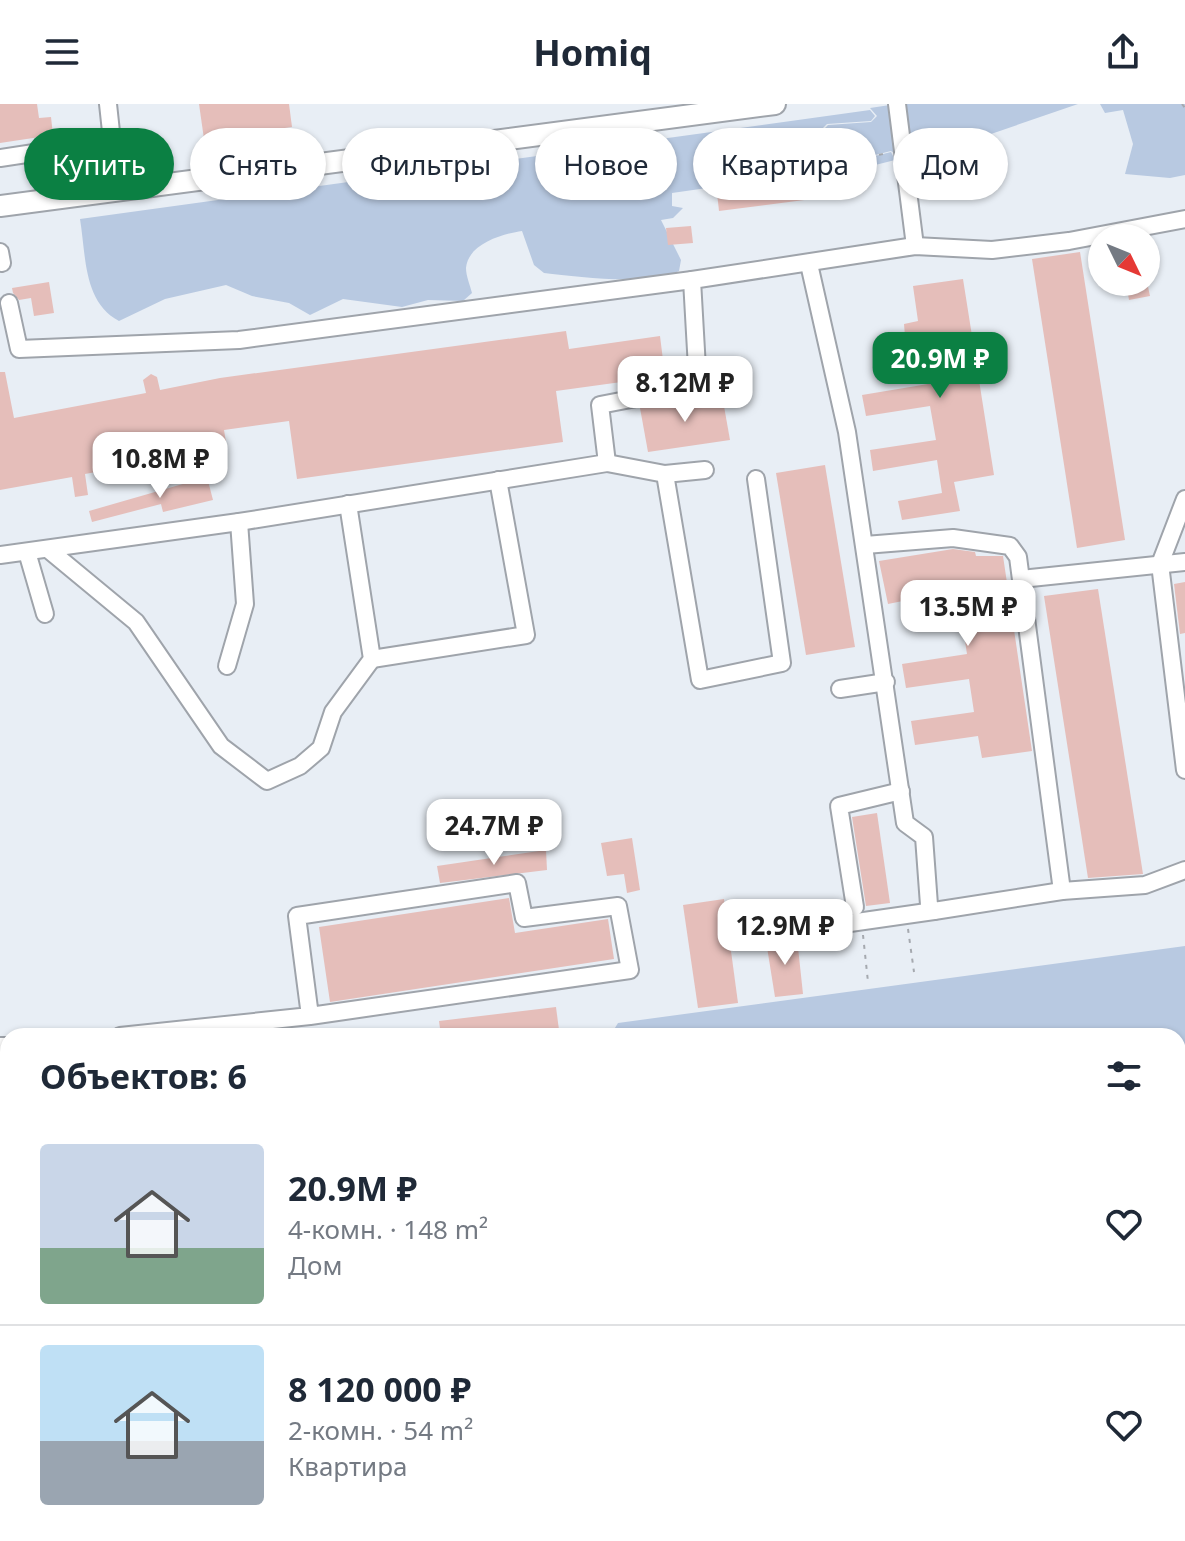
<!DOCTYPE html>
<html lang="ru">
<meta charset="utf-8">
<style>
:root{--surface:#fff;--page:#f6f6f7;--text:#1f2937;--muted:#747a83;--line:#e0e1e3;--accent:#0b8043}
body{margin:0;font-family:"Noto Sans",sans-serif;background:var(--page);color:var(--text);height:100vh;display:flex;flex-direction:column;font-size:30px;white-space:nowrap}
*{box-sizing:border-box;margin:0}
p{font-size:26px;color:var(--muted)}
.icon{flex:none;width:44px;height:44px;fill:none;stroke:currentColor;stroke-width:2;stroke-linecap:round;stroke-linejoin:round}
.map{position:relative;flex:1;overflow:hidden}
.panel{position:absolute;left:0px;top:924px;width:1186px;height:514px;display:flex;flex-direction:column;background:var(--surface);border-radius:24px 24px 0 0;box-shadow:0 2px 6px #0004}
.panel>*{flex:none}
.top-card{position:absolute;left:24px;top:24px;width:1138px;height:72px;display:flex;gap:16px}
.needle{width:52px;rotate:133deg}
.fabs{position:absolute;left:1088px;top:120px;display:grid;gap:16px}
.fabs a{display:grid;place-items:center;width:72px;height:72px;border-radius:50%;background:var(--surface);box-shadow:0 2px 6px #0004;font-size:40px}
.price{position:absolute;translate:-50% -68px;padding:0 18px;border-radius:16px;background:#fff;color:#222;font-size:26px;line-height:52px;filter:drop-shadow(0 2px 4px #0008)}
.price::after{content:'';position:absolute;left:50%;top:48px;width:24px;height:18px;margin-left:-12px;background:inherit;clip-path:polygon(0 0,100% 0,50% 100%)}
.price.on{background:var(--accent);color:#fff}
ul{padding:0;list-style:none}
li{display:flex;align-items:center;gap:24px;height:200px;padding:0 40px}
li+li{border-top:2px solid var(--line)}
li span{display:grid;place-items:center;flex:none;width:224px;height:160px;border-radius:8px;color:#555}
li>.icon{margin-inline-start:auto}
span .icon{width:96px;height:96px;fill:#fffc;stroke-width:1}
li b{font-size:34px}
h2{display:flex;justify-content:space-between;align-items:center;height:96px;padding:0 40px;font-size:34px}
.tag{padding:0 28px;border-radius:36px;background:var(--surface);box-shadow:0 2px 6px #0004;font-size:28px;line-height:72px}
.tag.on{background:var(--accent);color:#fff}
header{display:flex;justify-content:space-between;align-items:center;height:104px;padding:0 40px;background:var(--surface);font-size:36px;font-weight:700}
.map>svg:first-child{display:block}
</style>
<header><svg class="icon" aria-label="menu" viewBox="0 0 24 24"><path d="M4 6h16M4 12h16M4 18h16"/></svg>Homiq<svg class="icon" aria-label="share" viewBox="0 0 24 24"><path d="M12 15V3M7 8l5-5 5 5M5 13v7h14v-7"/></svg></header>
<div class="map">
<svg width="1185" height="1437" viewBox="0 0 1185 1437">
<rect width="100%" height="100%" fill="#e8eef5"/>
<g fill="#b8c9e1">
<polygon points="903,0 1078,0 959,41 910,45"/>
<polygon points="1100,0 1185,0 1185,71 1170,74 1125,70 1133,40 1123,6 1105,9"/>
<polygon points="890,1 897,51 891,47 871,52 860,33 837,41 825,39 821,28 828,21 871,18 877,12 870,4"/>
<path d="M870,6L875,12L871,17L827,20L819,28L824,40L837,42L859,34L871,53L891,48L895,56L812,77L810,67L714,78V83L672,89V102L683,104L673,114L661,116L681,156L679,167C648,182 580,173 544,169L534,161L522,127C502,130 468,140 466,164C466,172 470,181 472,189L463,197L428,196L402,203L343,195L310,211L289,199L252,192L226,181L165,195L119,217C83,198 86,151 80,115Z"/>
<polygon points="1185,842 1185,989 1178,992 1178,932 610,932 618,919"/>
<polygon points="0,1297 1,1304 8,1303 8,1403 0,1406"/>
</g>
<polygon fill="#ede4be" points="1185,989 1185,1128 1178,1074 1178,992"/>
<g fill="#e5beba">
<polygon points="0,0 37,0 39,14 51,13 53,31 0,39"/>
<polygon points="199,0 289,0 292,23 204,35"/>
<polygon points="809,69 812,95 719,107 716,80"/>
<polygon points="691,122 693,139 668,141 666,124"/>
<polygon points="1080,148 1125,436 1077,444 1032,155"/>
<polygon points="963,175 994,371 954,378 960,407 902,416 898,397 942,389 937,356 873,367 870,346 936,336 930,302 866,312 862,291 928,280 921,242 906,244 904,220 918,217 913,182"/>
<polygon points="49,178 54,209 34,212 31,194 19,196 13,189 12,184"/>
<polygon points="1126,178 1147,178 1150,192 1129,196"/>
<polygon points="566,227 569,245 660,232 665,272 556,287 563,338 297,375 289,317 224,326 227,344 85,370 88,391 75,393 72,373 0,386 0,268 5,268 14,314 146,289 143,276 151,270 157,273 160,286 220,274"/>
<polygon points="722,291 730,336 648,348 640,304"/>
<polygon points="825,361 855,543 806,551 776,369"/>
<polygon points="207,373 213,396 163,408 161,400 92,418 89,407"/>
<polygon points="953,445 975,448 976,452 1003,452 1032,647 982,654 978,632 915,641 911,617 974,608 969,575 906,584 902,560 967,550 957,486 888,500 879,457"/>
<polygon points="1185,478 1185,529 1180,530 1174,480"/>
<polygon points="1098,485 1143,770 1088,774 1044,492"/>
<polygon points="877,709 890,799 866,802 852,713"/>
<polygon points="632,734 640,786 627,789 624,770 607,772 601,739"/>
<polygon points="546,746 547,766 440,779 437,762"/>
<polygon points="509,794 515,829 608,815 614,855 330,898 319,823"/>
<polygon points="724,795 738,899 698,904 683,801"/>
<polygon points="797,834 803,890 775,893 766,837"/>
<polygon points="556,903 559,926 514,932 441,932 439,917"/>
</g>
<g fill="none" stroke-linecap="round" stroke-linejoin="round">
<g stroke="#9fa4ab" stroke-width="20">
<g id="minor">
<polyline points="897,0 915,142"/>
<polyline points="0,54 112,37 108,0"/>
<polyline points="0,148 2,159"/>
<polyline points="809,160 847,328 905,719 924,733 929,801 934,807 1062,787 1145,781 1185,766"/>
<polyline points="9,199 19,245 239,236 692,176"/>
<polyline points="607,359 665,370 700,576 782,559 756,375"/>
<polyline points="665,370 705,366"/>
<polyline points="1185,395 1160,460 1185,666"/>
<polyline points="865,441 953,434 1010,442 1018,453 1062,787"/>
<polyline points="49,446 136,518 221,642 267,677 300,662 321,644 333,608 372,555 348,400"/>
<polyline points="27,448 45,510"/>
<polyline points="0,451 239,418 607,359 600,301 698,282 692,176 915,142 992,146 1069,137 1185,115"/>
<polyline points="1021,475 1185,458"/>
<polyline points="372,555 526,531 498,376"/>
<polyline points="227,562 245,500 239,418"/>
<polyline points="840,585 886,578"/>
<polyline points="855,803 839,702 901,687"/>
<polyline points="808,825 934,807"/>
<polyline points="120,932 310,912 630,866 618,802 524,814 517,779 297,812 310,912"/>
<polyline points="0,942 8,942"/>
<polyline points="126,1430 127,1433 146,1430"/>
<polyline points="291,1430 292,1437"/>
<polyline points="352,1430 353,1437"/>
<polyline points="629,1430 630,1437"/>
<polyline points="975,1430 976,1437"/>
</g>
</g>
<g stroke="#9fa4ab" stroke-width="24">
<polyline id="major" points="0,102 775,0"/>
</g>
<g stroke="#a5a9af" stroke-width="2" stroke-dasharray="4 6" stroke-linecap="butt">
<polyline points="1182,0 1185,4"/>
<polyline points="771,71 818,65 887,49"/>
<polyline points="908,825 914,868"/>
<polyline points="863,831 868,878"/>
<polyline points="1178,951 1185,952"/>
<polyline points="1178,1114 1185,1111"/>
<polyline points="1178,1140 1185,1120"/>
<polyline points="1178,1295 1185,1293"/>
<polyline points="49,1430 52,1437"/>
</g>
<use href="#minor" stroke="#fff" stroke-width="16"/>
<use href="#major" stroke="#fff" stroke-width="20"/>
</g>
</svg>
<div class="fabs">
<a><svg class="needle" viewBox="-14 -14 28 28"><path d="M0-13l5 13h-10z" fill="#e53935"/><path d="M0 13l5-13h-10z" fill="#747a83"/></svg></a>
</div>
<b class="price on" style="left:940px;top:296px">20.9M ₽</b>
<b class="price" style="left:685px;top:320px">8.12M ₽</b>
<b class="price" style="left:160px;top:396px">10.8M ₽</b>
<b class="price" style="left:968px;top:544px">13.5M ₽</b>
<b class="price" style="left:494px;top:763px">24.7M ₽</b>
<b class="price" style="left:785px;top:863px">12.9M ₽</b>
<div class="top-card">
<a class="tag on">Купить</a>
<a class="tag">Снять</a>
<a class="tag">Фильтры</a>
<a class="tag">Новое</a>
<a class="tag">Квартира</a>
<a class="tag">Дом</a>
</div>
<section class="panel">
<h2>Объектов: 6<svg class="icon" aria-label="filters" viewBox="0 0 24 24"><path d="M4 7h16M4 17h16"/><circle cx="9" cy="7" r="2"/><circle cx="15" cy="17" r="2"/></svg></h2>
<ul>
<li><span style="background:linear-gradient(#c9d6e8 65%,#7fa58c 0)"><svg class="icon" aria-label="home" viewBox="0 0 24 24"><path d="M3 11l9-7 9 7M6 9v11h12V9"/></svg></span><div><b>20.9M ₽</b><p>4-комн. · 148 m²</p><p>Дом</p></div><svg class="icon" aria-label="heart" viewBox="0 0 24 24"><path d="M12 20l-8-8c-3-5 5-10 8-4 3-6 11-1 8 4z"/></svg></li>
<li><span style="background:linear-gradient(#bfe0f5 60%,#9aa5b1 0)"><svg class="icon" aria-label="home" viewBox="0 0 24 24"><path d="M3 11l9-7 9 7M6 9v11h12V9"/></svg></span><div><b>8 120 000 ₽</b><p>2-комн. · 54 m²</p><p>Квартира</p></div><svg class="icon" aria-label="heart" viewBox="0 0 24 24"><path d="M12 20l-8-8c-3-5 5-10 8-4 3-6 11-1 8 4z"/></svg></li>
</ul>
</section>
</div>
